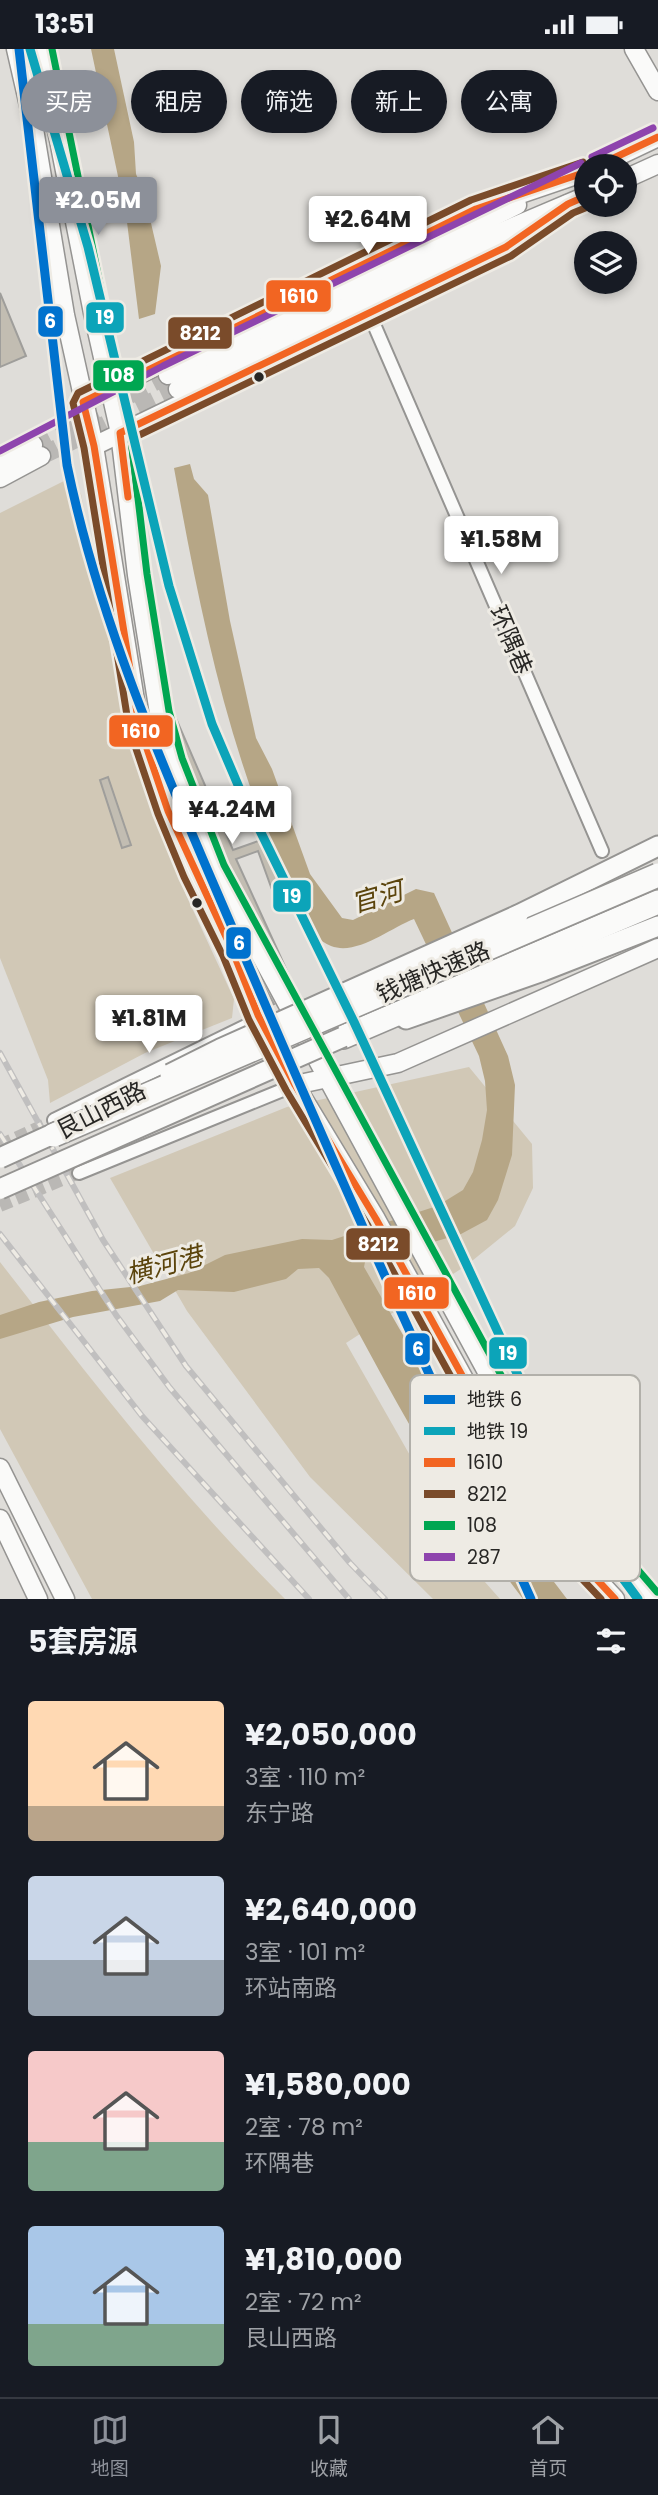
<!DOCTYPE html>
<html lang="zh">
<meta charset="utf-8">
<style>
:root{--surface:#171b24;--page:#20242c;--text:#f1f3f6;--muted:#9ea1a6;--line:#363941;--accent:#8c9099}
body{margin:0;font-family:Poppins,"Noto Sans SC",sans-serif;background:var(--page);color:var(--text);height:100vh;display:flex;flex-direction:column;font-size:26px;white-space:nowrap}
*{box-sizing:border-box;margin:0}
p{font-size:23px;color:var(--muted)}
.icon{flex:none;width:38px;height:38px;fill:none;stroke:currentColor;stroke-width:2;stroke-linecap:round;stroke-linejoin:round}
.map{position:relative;height:1550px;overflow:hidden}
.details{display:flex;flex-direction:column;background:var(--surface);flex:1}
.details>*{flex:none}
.guide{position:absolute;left:21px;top:21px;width:616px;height:63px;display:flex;gap:14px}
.fabs{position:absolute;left:574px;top:105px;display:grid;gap:14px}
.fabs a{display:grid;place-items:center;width:63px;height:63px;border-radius:50%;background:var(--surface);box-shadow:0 4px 10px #0003;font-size:35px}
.price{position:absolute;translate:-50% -60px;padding:0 16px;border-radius:7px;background:#fff;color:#222;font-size:23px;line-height:46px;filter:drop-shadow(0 2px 4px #0008)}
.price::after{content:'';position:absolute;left:50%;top:42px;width:21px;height:16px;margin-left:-10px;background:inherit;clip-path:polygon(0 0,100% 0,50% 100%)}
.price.selected{background:var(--accent);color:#fff}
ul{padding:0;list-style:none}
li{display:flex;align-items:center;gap:21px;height:175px;padding:0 28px}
li span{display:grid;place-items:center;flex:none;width:196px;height:140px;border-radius:7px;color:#555}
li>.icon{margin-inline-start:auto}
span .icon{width:84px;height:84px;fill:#fffc;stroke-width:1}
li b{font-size:30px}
h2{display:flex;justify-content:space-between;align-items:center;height:84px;padding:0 28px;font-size:30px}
.chip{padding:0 24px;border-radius:32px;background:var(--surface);box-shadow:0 4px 10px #0003;font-size:24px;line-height:63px}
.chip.selected{background:var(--accent);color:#fff}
.status{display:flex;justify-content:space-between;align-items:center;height:49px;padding:0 35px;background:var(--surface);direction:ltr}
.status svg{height:19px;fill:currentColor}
.menu{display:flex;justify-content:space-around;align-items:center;height:98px;border-top:2px solid var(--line);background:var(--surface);font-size:19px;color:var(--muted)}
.menu a{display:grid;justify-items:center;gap:4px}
.menu .selected{color:var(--accent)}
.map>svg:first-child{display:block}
</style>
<div class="status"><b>13:51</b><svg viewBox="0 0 49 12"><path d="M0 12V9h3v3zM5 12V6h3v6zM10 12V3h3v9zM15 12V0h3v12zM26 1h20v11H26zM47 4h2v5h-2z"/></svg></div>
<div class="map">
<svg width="658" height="1550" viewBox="0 0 658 1550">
<rect width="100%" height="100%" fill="#dfddd9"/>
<g fill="#d1c8b6">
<polygon points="72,428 81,445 132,691 186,846 234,950 232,969 145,1004 50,1054 48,1031 0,909 0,464"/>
<polygon points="469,1018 532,1095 533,1139 515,1177 467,1216 346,1294 477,1524 500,1550 433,1550 310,1428 187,1262 110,1129 287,1058"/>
<path d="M0,1213C90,1329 180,1446 285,1550H92L0,1380Z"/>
</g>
<g fill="#b6a686">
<polygon points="91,0 114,0 134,93 136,125 144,144 161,217 155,265 139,270 126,165"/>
<path d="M190,415L194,430L208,446L230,572L256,689L272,720L310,825L342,869L353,871L416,840L434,844L508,1007L515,1036L512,1106L498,1151L487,1171L461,1185L365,1213L364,1218L516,1483L567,1550H523C447,1451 388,1338 329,1229L319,1219L298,1220L286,1230L234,1243L178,1241L160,1252L73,1268L0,1290V1266L39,1253L92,1242L140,1237L189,1224L225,1206L302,1190L332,1191L437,1157L463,1141L473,1123L482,1091L487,1061L485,1032L479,1007L414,870C390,879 357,907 331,897C308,888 300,857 290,837C228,704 200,562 174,419Z"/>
</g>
<g fill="#c2bdb2" stroke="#9f9e9b" stroke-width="2">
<polygon points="0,244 26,307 0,318"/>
<polygon points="168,651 233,801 264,790 283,846 275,849 258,802 236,810 298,946 224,815 183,708"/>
<polygon points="108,728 131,796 122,799 100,731"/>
<polygon points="241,894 274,955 267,958"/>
</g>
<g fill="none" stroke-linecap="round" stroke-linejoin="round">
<g stroke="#bab8b5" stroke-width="12" stroke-dasharray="12 6" stroke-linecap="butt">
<polyline points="0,1096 54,1071"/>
<polyline points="0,1157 79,1124"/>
</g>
<g stroke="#bab8b5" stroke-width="18" stroke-dasharray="18 9" stroke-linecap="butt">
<polyline points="33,396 168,326"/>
<polyline points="41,407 178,340"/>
</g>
<g stroke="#959492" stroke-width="16">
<g id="street">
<polyline points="369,264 602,802"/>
<polyline points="54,1071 260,970"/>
<polyline points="79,1124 295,1036"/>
</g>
</g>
<g stroke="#959492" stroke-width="21">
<g id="secondary">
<polyline points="16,0 33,74 65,266 94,397 139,676 168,762 194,824 233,903 258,966 298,1041 376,1170 497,1390 532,1447 575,1507 615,1550"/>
<polyline points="41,0 93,264 120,384 137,526 159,664 172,712 214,820 530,1402 564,1450 649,1550"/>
<polyline points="634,0 658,42"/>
<polyline points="597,117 658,88"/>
<polyline points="625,130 658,115"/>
<polyline points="168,326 517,156"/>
<polyline points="178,340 494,186 586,147"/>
<polyline points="83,353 476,160 585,123"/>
<polyline points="94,397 506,198 568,155"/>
<polyline points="0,414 33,396"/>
<polyline points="0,429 41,407"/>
<polyline points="295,1036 398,1014 658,899"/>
<polyline points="0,1419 65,1550"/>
<polyline points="0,1470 38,1550"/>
</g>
</g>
<g stroke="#959492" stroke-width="23">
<g id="primary">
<polyline points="518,866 658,797"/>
<polyline points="406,970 543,922 658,877"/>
</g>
</g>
<g stroke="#959492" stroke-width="26">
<polyline id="highway" points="343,988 658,853"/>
</g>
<use href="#street" stroke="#fafaf9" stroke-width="12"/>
<use href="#secondary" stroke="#fafaf9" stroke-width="18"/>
<use href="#primary" stroke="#fafaf9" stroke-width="19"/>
<use href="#highway" stroke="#fafaf9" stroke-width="23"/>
<g stroke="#c0bfbf" stroke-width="6">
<g id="rail">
<polyline points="0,1004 103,1191 186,1317 350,1514 385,1550"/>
<polyline points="0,1085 116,1266 170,1339 349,1550"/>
<polyline points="0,1185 142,1367 309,1550"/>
</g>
</g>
<use href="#rail" stroke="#eeebe4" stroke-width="3.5" stroke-dasharray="10" stroke-linecap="butt"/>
<g stroke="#959492" stroke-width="23" stroke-linecap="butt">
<g id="primary-bridge">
<polyline points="170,1025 220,1000 518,866"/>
<polyline points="0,1109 66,1079"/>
<polyline points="0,1140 343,988"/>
</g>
</g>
<g stroke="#959492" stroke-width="26" stroke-linecap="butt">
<polyline id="highway-bridge" points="54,1086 658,826"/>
</g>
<use href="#primary-bridge" stroke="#fafaf9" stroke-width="19"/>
<use href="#highway-bridge" stroke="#fafaf9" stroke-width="23"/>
<g stroke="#eeebe4" stroke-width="12">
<g id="bus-1">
<polyline points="597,117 658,88"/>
<polyline points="586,123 476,160 83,353 94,397 139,676 168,762 233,903 258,966 295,1036 376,1170 497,1390 532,1447 575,1507 615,1550"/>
<polyline points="128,448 120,384 506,198 568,155 586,147"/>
</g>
</g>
<g stroke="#eeebe4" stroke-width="12">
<g id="bus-2">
<polyline points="583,113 471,151 78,344 73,354 84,399 129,679 158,765 184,828 223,907 249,971 286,1041 367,1175 488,1395 523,1453 566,1513 601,1550"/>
<polyline points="138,447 131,390 511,207 573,164 590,157"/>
</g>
</g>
<g stroke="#eeebe4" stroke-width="12">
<polyline id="bus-3" points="52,0 130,382 147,525 169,662 182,709 224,816 539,1396 572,1444 657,1543"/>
</g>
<g stroke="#eeebe4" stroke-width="12">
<g id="bus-4">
<polyline points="592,108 653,79"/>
<polyline points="0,402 163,317 581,114"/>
</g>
</g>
<use href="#bus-1" stroke="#f26522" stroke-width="7"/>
<use href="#bus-2" stroke="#7a4b2a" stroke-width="7"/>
<use href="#bus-3" stroke="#00a651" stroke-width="7"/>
<use href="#bus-4" stroke="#8e44ad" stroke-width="7"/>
<g stroke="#eeebe4" stroke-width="14">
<path id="metro-1" d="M19,0L67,416C101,581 169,731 235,885C330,1109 431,1329 531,1550"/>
</g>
<g stroke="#eeebe4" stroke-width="14">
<polyline id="metro-2" points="30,0 88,198 169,537 212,675 241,743 354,973 579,1458 610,1512 638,1550"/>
</g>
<use href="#metro-1" stroke="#0072ce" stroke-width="9"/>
<use href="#metro-2" stroke="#0ca4b9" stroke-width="9"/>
</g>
<g fill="#272624" stroke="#eeebe4" stroke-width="2.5">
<circle cx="259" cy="328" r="6"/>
<circle cx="197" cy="854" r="6"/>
</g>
<g text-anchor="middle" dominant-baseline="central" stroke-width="6" stroke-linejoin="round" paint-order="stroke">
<g font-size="24" fill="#272624" stroke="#eeebe4">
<text transform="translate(511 591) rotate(67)">环隅巷</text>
<text transform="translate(433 923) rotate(-23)">钱塘快速路</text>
<text transform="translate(101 1061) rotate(-27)">艮山西路</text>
</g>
<g font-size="26" font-style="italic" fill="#5b440c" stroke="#eeebe4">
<text transform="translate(377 848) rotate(-16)">官河</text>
<text transform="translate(164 1216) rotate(-15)">横河港</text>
</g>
</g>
<rect x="410" y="1326" width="230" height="206" rx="10" fill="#eeebe4" stroke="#b2b0aa" stroke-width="2"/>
<rect x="424" y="1346" width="31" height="9" fill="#0072ce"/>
<rect x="424" y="1378" width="31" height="8" fill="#0ca4b9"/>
<rect x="424" y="1409" width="31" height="9" fill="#f26522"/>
<rect x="424" y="1441" width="31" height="8" fill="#7a4b2a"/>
<rect x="424" y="1472" width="31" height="9" fill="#00a651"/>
<rect x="424" y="1504" width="31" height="8" fill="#8e44ad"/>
<g font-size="19" fill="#272624">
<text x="467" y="1357">地铁 6</text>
<text x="467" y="1389">地铁 19</text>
<text x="467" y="1420">1610</text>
<text x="467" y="1452">8212</text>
<text x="467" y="1483">108</text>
<text x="467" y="1515">287</text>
</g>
<g stroke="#eeebe4" stroke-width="2.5">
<rect x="265" y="230" width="67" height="34" rx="7" fill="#f26522"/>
<rect x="85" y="252" width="40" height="33" rx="7" fill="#0ca4b9"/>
<rect x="37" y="256" width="27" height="33" rx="7" fill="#0072ce"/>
<rect x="167" y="267" width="66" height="34" rx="7" fill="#7a4b2a"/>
<rect x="92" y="310" width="53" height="33" rx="7" fill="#00a651"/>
<rect x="108" y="665" width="66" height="34" rx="7" fill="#f26522"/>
<rect x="272" y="830" width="40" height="34" rx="7" fill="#0ca4b9"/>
<rect x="225" y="877" width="27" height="34" rx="7" fill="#0072ce"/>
<rect x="345" y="1178" width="66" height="34" rx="7" fill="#7a4b2a"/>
<rect x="383" y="1227" width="67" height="34" rx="7" fill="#f26522"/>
<rect x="404" y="1283" width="27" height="34" rx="7" fill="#0072ce"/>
<rect x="488" y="1287" width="40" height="34" rx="7" fill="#0ca4b9"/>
</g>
<g font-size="19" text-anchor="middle" font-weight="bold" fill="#fff">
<text x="299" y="254">1610</text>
<text x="105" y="275">19</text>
<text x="50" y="279">6</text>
<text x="200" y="291">8212</text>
<text x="119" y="333">108</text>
<text x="141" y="689">1610</text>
<text x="292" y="854">19</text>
<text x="239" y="901">6</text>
<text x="378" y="1202">8212</text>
<text x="417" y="1251">1610</text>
<text x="418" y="1307">6</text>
<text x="508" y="1311">19</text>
</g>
</svg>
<div class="fabs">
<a><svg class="icon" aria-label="locate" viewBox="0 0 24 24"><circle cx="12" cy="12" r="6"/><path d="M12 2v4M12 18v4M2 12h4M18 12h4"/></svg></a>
<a><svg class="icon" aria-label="layers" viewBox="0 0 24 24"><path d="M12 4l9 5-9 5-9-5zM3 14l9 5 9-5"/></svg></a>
</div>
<b class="price selected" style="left:98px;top:188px">¥2.05M</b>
<b class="price" style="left:368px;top:207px">¥2.64M</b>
<b class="price" style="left:501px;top:527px">¥1.58M</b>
<b class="price" style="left:232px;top:797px">¥4.24M</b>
<b class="price" style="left:149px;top:1006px">¥1.81M</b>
<div class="guide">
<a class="chip selected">买房</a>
<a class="chip">租房</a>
<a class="chip">筛选</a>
<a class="chip">新上</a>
<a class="chip">公寓</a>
</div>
</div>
<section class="details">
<h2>5套房源<svg class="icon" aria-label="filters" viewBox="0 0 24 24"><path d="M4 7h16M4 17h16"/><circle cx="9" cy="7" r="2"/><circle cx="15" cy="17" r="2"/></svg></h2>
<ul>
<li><span style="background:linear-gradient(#ffd9b3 75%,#b9a48a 0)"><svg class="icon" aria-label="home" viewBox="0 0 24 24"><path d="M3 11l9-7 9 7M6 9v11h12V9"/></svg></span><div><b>¥2,050,000</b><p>3室 · 110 m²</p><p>东宁路</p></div></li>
<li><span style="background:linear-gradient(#c9d6e8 60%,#9aa5b1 0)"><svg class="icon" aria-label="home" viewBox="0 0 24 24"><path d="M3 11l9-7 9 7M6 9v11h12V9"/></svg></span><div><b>¥2,640,000</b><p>3室 · 101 m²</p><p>环站南路</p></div></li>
<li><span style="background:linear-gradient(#f6c9c9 65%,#7fa58c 0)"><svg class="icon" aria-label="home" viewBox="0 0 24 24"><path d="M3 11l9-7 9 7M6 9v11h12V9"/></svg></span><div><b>¥1,580,000</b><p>2室 · 78 m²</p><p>环隅巷</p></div></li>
<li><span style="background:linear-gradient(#a9c7e8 70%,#7fa58c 0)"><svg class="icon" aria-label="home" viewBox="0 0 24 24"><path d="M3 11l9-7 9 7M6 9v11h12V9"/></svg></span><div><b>¥1,810,000</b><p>2室 · 72 m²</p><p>艮山西路</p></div></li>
</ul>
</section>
<nav class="menu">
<a class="selected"><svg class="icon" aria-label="map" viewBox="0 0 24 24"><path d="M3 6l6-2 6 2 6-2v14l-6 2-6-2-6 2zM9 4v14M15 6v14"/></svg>地图</a>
<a><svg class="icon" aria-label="saved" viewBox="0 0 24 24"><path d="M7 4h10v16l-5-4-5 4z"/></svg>收藏</a>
<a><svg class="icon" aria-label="home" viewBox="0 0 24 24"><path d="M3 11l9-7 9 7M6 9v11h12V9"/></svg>首页</a>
</nav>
